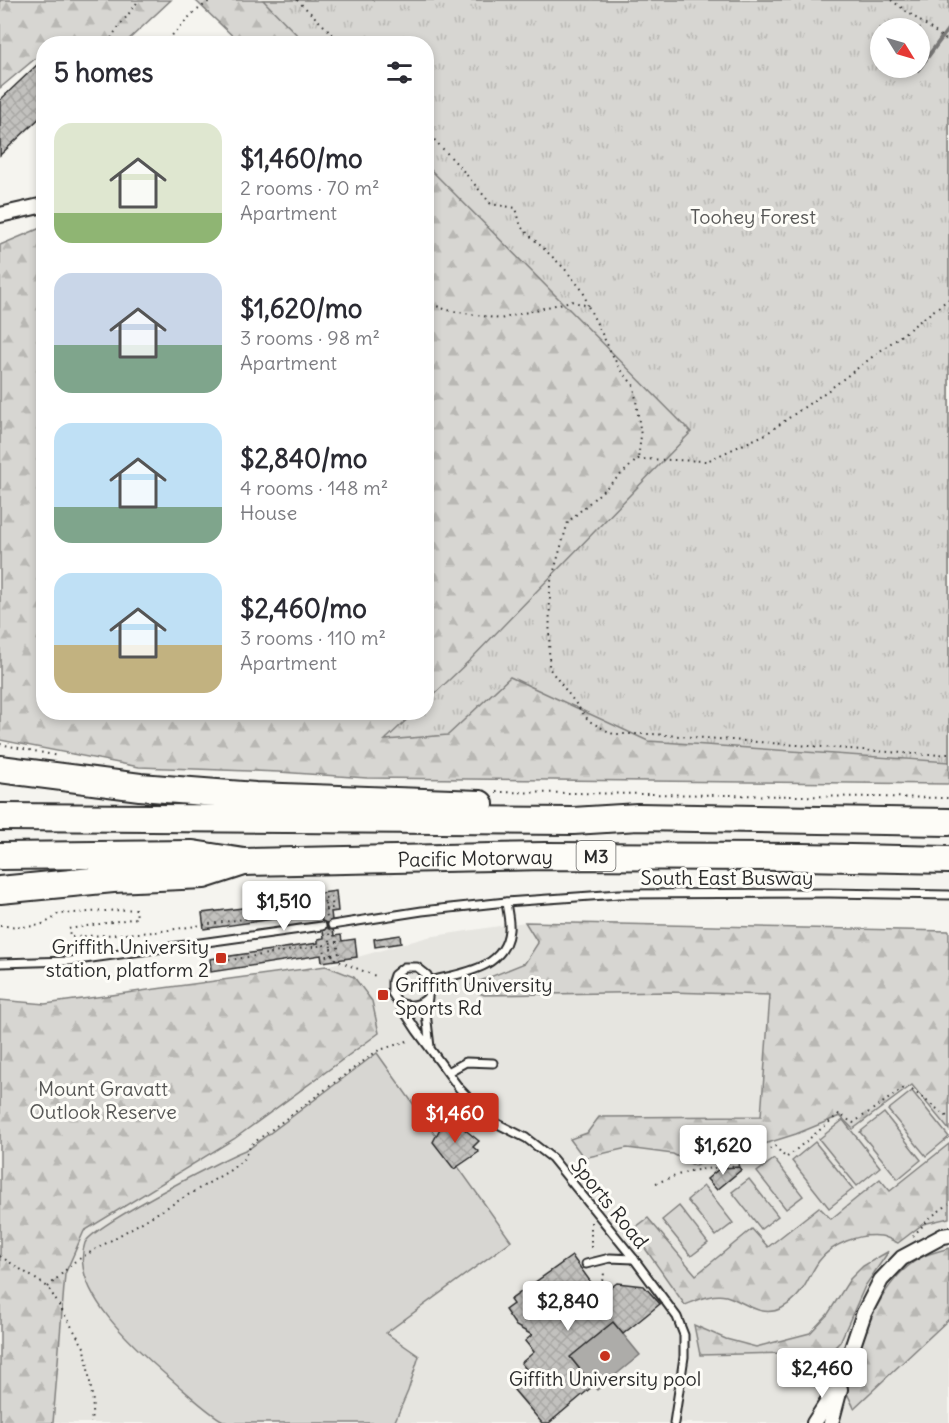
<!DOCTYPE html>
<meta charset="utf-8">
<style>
:root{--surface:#fff;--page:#f7f7f7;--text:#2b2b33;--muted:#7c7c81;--accent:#c8321e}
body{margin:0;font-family:Delius,sans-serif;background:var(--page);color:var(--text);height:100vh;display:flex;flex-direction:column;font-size:22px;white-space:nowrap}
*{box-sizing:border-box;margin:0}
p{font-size:20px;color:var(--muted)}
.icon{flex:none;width:33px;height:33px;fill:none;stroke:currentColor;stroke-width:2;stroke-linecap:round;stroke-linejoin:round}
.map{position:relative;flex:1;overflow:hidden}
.side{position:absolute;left:36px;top:36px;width:398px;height:684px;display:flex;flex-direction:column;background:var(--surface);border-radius:24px;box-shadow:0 3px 9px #0003}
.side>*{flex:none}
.needle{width:39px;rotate:127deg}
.tools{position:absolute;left:870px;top:18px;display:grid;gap:12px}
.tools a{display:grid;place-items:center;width:60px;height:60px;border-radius:50%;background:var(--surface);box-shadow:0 3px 9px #0003;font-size:30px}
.price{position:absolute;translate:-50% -51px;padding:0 14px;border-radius:6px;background:#fff;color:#222;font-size:20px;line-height:39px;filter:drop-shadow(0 2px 3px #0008)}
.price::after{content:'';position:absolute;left:50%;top:36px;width:18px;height:14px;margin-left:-9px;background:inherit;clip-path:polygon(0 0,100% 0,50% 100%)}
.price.active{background:var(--accent);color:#fff}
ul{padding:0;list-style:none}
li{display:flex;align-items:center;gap:18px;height:150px;padding:0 18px}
li span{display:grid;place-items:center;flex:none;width:168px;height:120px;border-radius:18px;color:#555}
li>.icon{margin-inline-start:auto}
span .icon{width:72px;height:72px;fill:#fffc;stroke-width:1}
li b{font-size:26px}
h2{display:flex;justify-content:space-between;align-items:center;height:72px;padding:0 18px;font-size:26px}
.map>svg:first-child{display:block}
</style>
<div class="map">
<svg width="949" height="1423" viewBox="0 0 949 1423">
<defs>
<pattern id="forest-firs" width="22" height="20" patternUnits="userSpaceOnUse" patternTransform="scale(1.5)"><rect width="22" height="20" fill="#d7d6d2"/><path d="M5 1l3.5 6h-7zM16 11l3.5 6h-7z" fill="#b9b8b4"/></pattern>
<pattern id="park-tufts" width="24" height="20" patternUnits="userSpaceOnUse" patternTransform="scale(1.5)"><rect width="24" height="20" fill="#d7d6d2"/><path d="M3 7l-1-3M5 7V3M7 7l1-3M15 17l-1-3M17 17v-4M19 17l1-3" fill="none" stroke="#b9b8b4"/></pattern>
<pattern id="building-cross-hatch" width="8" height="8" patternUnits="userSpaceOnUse" patternTransform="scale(1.5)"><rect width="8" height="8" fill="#c2c1be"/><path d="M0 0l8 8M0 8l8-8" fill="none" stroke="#a7a6a3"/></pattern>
</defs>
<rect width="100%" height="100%" fill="#f5f4ef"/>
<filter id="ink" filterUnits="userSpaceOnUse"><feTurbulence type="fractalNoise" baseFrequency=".0167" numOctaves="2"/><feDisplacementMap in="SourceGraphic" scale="12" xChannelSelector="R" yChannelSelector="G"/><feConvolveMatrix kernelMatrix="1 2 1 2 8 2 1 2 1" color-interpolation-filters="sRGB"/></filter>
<g filter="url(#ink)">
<polygon fill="#e6e5e0" points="525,922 949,931 949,1423 53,1423 65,1274 0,1161 184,986 326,966 428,937"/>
<g fill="#d7d6d2" stroke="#81807e" stroke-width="1.5">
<path d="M377,1053L511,1241L386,1333L419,1356L408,1391L395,1421L392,1423C354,1423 316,1423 278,1423C262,1423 243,1423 228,1423C218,1421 189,1395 181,1388C147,1358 67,1294 85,1243C91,1227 227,1156 250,1148Z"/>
<polygon points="912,1091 949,1137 926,1156 888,1110"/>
<polygon points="884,1113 921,1160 898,1179 860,1132"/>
<polygon points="843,1120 880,1167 857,1186 819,1139"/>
<polygon points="815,1142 853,1189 829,1208 792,1161"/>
<polygon points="774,1159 803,1196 786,1209 757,1172"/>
<polygon points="749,1179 778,1216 761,1229 732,1192"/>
<polygon points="704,1186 733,1223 716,1236 687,1200"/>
<polygon points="679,1206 708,1243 691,1256 662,1220"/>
</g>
<g fill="url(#forest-firs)" stroke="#81807e" stroke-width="1.5" fill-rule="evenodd">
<polygon points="0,0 171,0 125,43 44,44 43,52 0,88"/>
<path d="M195,0H949V784L367,778L279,772L139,767L0,740V245L43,227L44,712H426V44L240,43ZM880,28H920V68H880Z"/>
<polygon points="525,922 949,931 949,1130 912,1085 853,1129 840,1116 796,1134 695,1166 673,1154 627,1148 584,1158 570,1139 587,1133 599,1117 761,1116 770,995 669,992 484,995 465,987 525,963 538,943"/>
<polygon points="326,966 354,977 372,1001 379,1033 234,1139 84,1231 65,1274 53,1423 0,1423 0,1000 45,1004"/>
<path d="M949,1144V1218L923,1224L898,1243C893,1241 887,1237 881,1236C859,1233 832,1244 819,1261C805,1281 806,1294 782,1308C761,1319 744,1301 726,1296C712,1293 698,1300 685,1305L632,1230L648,1218L696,1275L752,1229L768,1247L819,1207L831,1219L880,1179L890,1191Z"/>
<path d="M949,1248V1319L854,1408L845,1389C861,1345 877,1280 922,1257C930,1253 940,1251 949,1248Z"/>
<polygon points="889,1251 865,1286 840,1342 830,1352 700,1355 694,1325 726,1339 756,1347 810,1333 828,1314 850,1279 863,1266"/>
</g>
<path fill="url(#park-tufts)" stroke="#81807e" stroke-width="1.5" fill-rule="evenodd" d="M263,0H949V762L648,741L510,677L448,735L385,740L414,713L426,712V702L471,659L691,432L426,165V44L305,43ZM880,28H920V68H880Z"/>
<polygon fill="#adaca9" stroke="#797877" stroke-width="1.5" points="613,1322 640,1355 597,1390 570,1357"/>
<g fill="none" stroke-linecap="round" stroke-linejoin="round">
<polyline stroke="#797877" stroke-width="4" points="918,70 949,28"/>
</g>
<g fill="url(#building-cross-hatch)" stroke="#2b2b2b" stroke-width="1.5">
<polygon points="38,64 44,69 44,114 0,155 0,100"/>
<polygon points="336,891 338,911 331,912 334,936 341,935 342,941 355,939 357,957 322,962 321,955 211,972 210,959 318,943 318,939 324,938 321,915 316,916 316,913 204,929 202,913 315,899 314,894"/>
<polygon points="400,935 401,943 375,947 374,939"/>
<polygon points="445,1119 456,1127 458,1124 479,1141 473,1147 479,1152 454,1169 433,1142"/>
<polygon points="739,1167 741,1170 717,1190 707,1179 720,1168"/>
<polygon points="572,1256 600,1295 617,1283 644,1286 660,1304 623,1334 613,1322 570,1357 593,1386 549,1423 542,1423 514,1390 526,1380 521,1375 527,1370 521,1363 534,1352 525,1341 532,1335 516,1326 505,1310 513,1304 510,1300"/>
</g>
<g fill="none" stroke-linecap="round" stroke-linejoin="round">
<g stroke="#2b2b2b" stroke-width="11">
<g id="service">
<polyline points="332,925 422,911 506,902 619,894 829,893 949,895"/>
<polyline points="0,963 70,961 322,926"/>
<path d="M430,981C461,973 505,970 509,930C510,921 507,911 506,902"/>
<path d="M400,1003C410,1007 419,1006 427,998"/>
<polyline points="430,1047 426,1013 430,981 427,975 417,967 404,967 394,975 392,981 392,993 417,1031 459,1088 484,1114 496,1123 526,1138 552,1158 634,1259 677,1317 684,1335 684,1357 674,1423"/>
<polyline points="448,1072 466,1062 493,1063"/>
<polyline points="586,1264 610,1258 634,1259"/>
</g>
</g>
<g stroke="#2b2b2b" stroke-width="18">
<g id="minor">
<polyline points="0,215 44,205"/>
<polyline points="814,1423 841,1381 864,1313 881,1280 902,1258 943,1236 949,1235"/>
<polyline points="831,1423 840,1389"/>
</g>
</g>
<g stroke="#2b2b2b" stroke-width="30">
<g id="motorway">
<polyline points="0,769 140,787 255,796 480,804"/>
<polyline points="0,817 573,821 638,817 949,822"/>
<path id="s1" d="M0,856L193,854L244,862L545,856L802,857L949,860"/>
<polyline points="0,890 113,879 204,875 241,863"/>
</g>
</g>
<g stroke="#2b2b2b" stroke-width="2" stroke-dasharray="1.5 4.5" stroke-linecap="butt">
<polyline points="297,0 343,44"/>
<polyline points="891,0 949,42"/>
<polyline points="110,44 112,36 139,0"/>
<polyline points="164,44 192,14 211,0"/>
<polyline points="426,131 460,167 491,204 516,208 521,227 564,268 583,291 588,306"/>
<polyline points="949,299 830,389 766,434 707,461 638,459 568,522 550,585 549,668 589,721 613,734 653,734 928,755 949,754"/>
<polyline points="426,302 447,310 500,319 571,301 588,306 618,366 634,386 641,436 638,459"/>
<polyline points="0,744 58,756"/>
<polyline points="496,792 949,798"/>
<polyline points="325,909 333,908 331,897 325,898"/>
<path d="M0,926C22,926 41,931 58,914L136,909L137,918L68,929L71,937L155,932L318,908V900L324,899L325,904"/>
<polyline points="330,943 337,942 339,953 332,955 336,960 378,977"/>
<polyline points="217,962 324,945 325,956 332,955 331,948"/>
<polyline points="656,1183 689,1171 740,1165 775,1146 786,1158 839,1114 853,1123 907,1086 949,1118"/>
<polyline points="591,1222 591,1247 594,1251"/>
<polyline points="913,1236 932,1216 949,1204"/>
<polyline points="0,1256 48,1287 85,1349 93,1402 91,1423"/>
<polyline points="48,1287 74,1262 229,1171 242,1161 252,1144 377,1051 410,1040"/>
<polyline points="598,1292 604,1275 602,1270"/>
</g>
<use href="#service" stroke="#fdfcf7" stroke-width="7"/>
<use href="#minor" stroke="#fdfcf7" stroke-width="14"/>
<use href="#motorway" stroke="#fdfcf7" stroke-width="26"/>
<polyline stroke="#2b2b2b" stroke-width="2" stroke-dasharray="1.5 4.5" stroke-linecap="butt" points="325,904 331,948"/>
</g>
</g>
<g fill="#c8321e" stroke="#fdfcf7" stroke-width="2">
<rect x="215" y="952" width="12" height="12" rx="3"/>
<rect x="377" y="989" width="12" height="12" rx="3"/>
<circle cx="605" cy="1356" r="6"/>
</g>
<g text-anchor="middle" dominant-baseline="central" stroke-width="6" stroke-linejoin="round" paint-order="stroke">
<rect fill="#fdfcf7" stroke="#6a6a68" stroke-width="1.5" x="576.5" y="841" width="39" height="30" rx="4.5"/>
<g font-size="18" font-weight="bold" fill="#2b2b2b">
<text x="596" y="856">M3</text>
</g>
<g font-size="20" fill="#565655" stroke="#fdfcf7">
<text x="753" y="216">Toohey Forest</text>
<text x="103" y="1088">Mount Gravatt<tspan x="103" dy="23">Outlook Reserve</tspan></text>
</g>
<g font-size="20" fill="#2b2b2b" stroke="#fdfcf7">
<text stroke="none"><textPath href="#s1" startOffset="476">Pacific Motorway</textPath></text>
<text x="727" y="877">South East Busway</text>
<text transform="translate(610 1203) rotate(51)">Sports Road</text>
</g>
<g font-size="20" fill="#2b2b2b" stroke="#fdfcf7" text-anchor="end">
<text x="209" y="946">Griffith University<tspan x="209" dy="23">station, platform 2</tspan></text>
<text x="395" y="984" text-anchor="start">Griffith University<tspan x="395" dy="23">Sports Rd</tspan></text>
<text x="605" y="1378" text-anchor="middle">Giffith University pool</text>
</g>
</g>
</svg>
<div class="tools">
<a><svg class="needle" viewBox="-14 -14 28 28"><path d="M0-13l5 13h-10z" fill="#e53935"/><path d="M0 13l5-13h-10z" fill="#7c7c81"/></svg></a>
</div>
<b class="price" style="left:284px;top:932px">$1,510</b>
<b class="price active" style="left:455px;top:1144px">$1,460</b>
<b class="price" style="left:723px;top:1176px">$1,620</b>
<b class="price" style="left:568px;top:1332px">$2,840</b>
<b class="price" style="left:822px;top:1399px">$2,460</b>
<section class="side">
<h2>5 homes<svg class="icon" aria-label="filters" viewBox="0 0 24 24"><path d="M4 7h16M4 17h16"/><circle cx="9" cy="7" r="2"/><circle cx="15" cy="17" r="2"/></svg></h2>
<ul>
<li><span style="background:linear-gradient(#dfe7d0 75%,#8fb573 0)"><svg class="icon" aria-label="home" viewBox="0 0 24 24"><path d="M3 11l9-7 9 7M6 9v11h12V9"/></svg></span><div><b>$1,460/mo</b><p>2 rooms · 70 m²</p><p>Apartment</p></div></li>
<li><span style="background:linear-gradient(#c9d6e8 60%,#7fa58c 0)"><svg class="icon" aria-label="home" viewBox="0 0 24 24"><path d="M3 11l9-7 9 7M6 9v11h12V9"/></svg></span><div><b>$1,620/mo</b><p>3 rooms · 98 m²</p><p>Apartment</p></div></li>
<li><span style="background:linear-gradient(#bfe0f5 70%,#7fa58c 0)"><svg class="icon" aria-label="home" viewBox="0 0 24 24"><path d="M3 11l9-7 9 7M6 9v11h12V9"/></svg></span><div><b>$2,840/mo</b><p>4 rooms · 148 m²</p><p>House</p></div></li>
<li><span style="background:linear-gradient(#bfe0f5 60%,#c2b280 0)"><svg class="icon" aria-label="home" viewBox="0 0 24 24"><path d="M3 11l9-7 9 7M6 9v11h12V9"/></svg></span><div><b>$2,460/mo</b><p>3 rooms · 110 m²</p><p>Apartment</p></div></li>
</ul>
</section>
</div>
